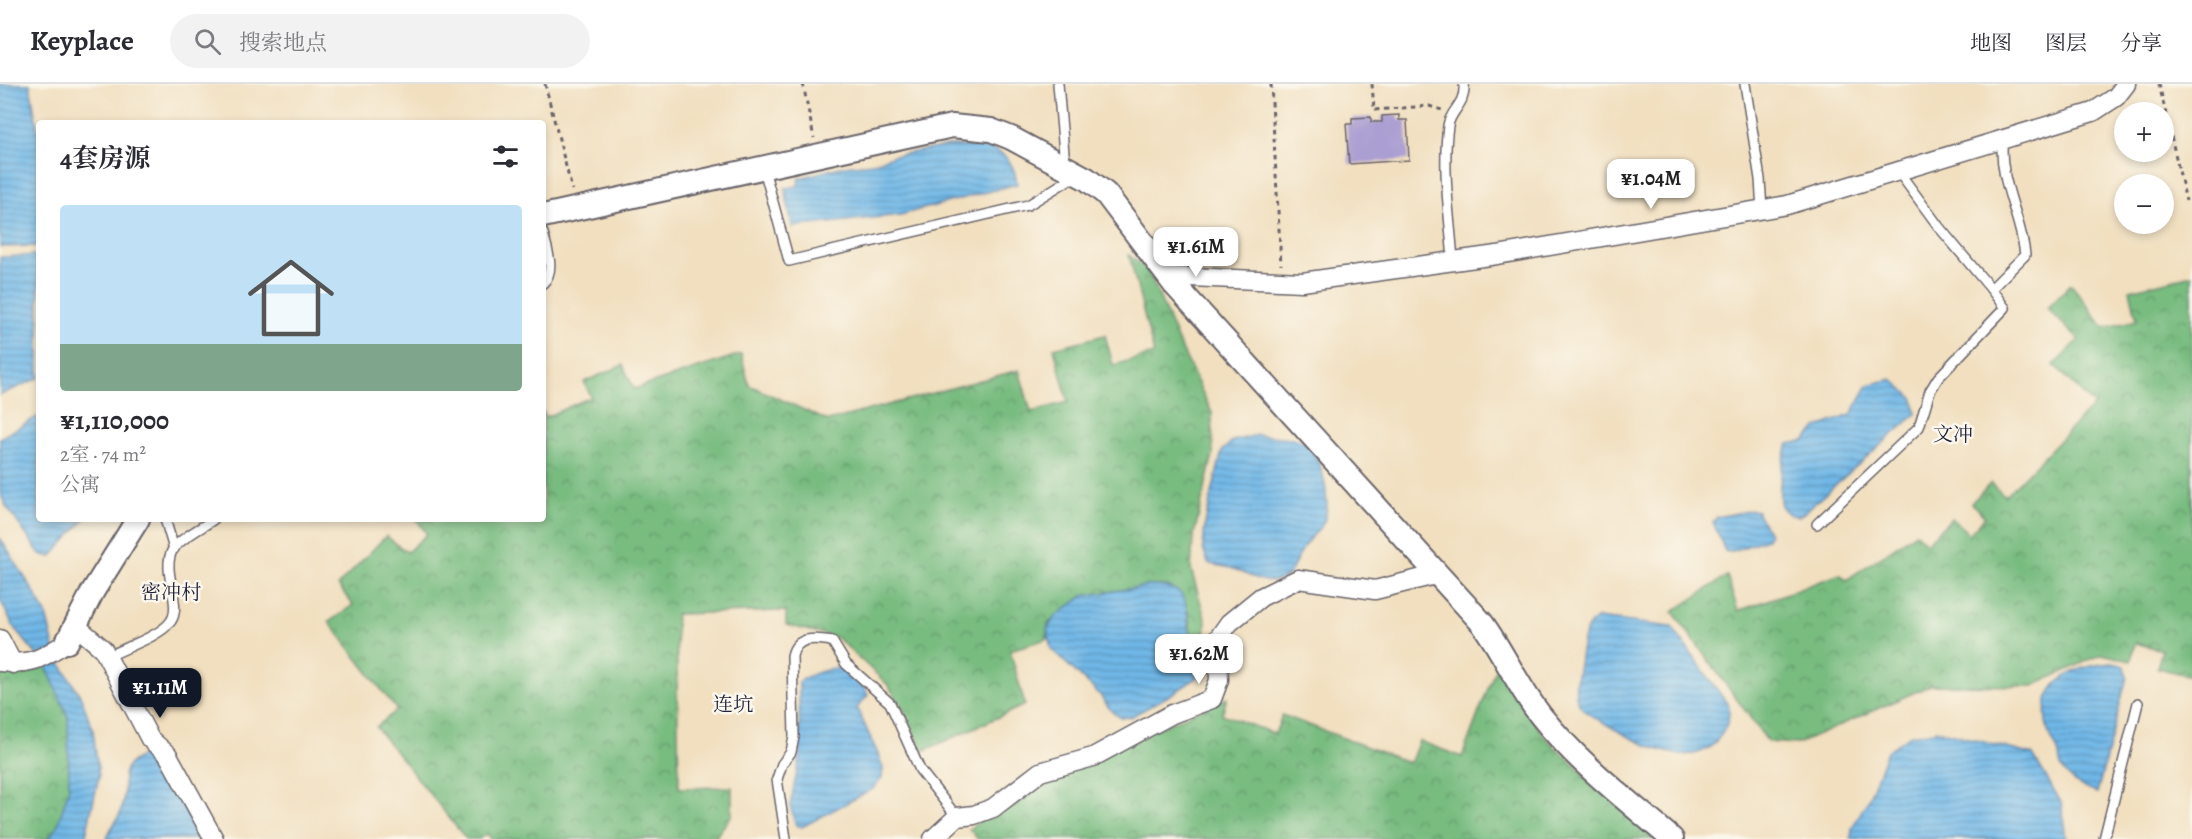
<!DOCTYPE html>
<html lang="zh">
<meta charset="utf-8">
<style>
:root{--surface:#fff;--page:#f2f2f3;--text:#2b2b33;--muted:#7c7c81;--line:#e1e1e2;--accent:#111827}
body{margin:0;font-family:Alegreya,"Noto Serif SC",serif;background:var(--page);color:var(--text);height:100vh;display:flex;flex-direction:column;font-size:22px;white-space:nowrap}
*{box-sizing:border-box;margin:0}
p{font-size:20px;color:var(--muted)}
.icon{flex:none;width:33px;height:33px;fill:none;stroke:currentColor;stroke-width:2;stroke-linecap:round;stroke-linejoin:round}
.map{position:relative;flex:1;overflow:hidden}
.details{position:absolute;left:36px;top:36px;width:510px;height:402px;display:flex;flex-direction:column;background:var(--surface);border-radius:6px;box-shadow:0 3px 9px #0003}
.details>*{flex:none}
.fabs{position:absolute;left:2114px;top:18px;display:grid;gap:12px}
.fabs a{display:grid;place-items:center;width:60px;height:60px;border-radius:50%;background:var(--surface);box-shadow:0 3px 9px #0003;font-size:30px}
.price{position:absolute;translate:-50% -51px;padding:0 14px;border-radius:12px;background:#fff;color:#222;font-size:20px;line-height:39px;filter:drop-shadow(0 2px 3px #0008)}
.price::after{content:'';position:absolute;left:50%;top:36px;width:18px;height:14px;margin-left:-9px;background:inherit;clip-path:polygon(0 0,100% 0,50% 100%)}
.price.active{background:var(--accent);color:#fff}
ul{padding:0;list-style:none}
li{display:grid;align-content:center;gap:12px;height:318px;padding:0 24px}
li+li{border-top:2px solid var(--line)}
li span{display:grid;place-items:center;height:186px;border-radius:6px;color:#555}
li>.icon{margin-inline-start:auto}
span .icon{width:108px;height:108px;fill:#fffc;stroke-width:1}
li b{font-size:26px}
h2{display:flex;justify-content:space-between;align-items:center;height:72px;padding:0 24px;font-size:26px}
header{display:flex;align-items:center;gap:36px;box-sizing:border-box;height:84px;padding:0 30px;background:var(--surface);border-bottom:2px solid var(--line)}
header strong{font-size:28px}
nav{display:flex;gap:33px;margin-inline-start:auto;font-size:21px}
.search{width:420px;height:54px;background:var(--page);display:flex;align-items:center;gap:15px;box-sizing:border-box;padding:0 21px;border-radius:33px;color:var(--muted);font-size:22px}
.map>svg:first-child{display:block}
</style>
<header>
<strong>Keyplace</strong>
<div class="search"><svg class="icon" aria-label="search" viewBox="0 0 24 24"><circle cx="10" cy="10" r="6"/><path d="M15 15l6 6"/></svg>搜索地点</div>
<nav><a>地图</a><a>图层</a><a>分享</a></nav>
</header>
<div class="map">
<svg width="2192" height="755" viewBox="0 0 2192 755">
<defs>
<pattern id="forest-crowns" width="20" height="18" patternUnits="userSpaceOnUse" patternTransform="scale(1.5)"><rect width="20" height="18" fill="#78bc80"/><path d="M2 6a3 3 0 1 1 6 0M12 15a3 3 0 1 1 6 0" fill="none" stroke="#62986a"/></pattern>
<pattern id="water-rules" width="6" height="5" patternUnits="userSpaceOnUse" patternTransform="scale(1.5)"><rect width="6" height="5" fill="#6fb7e7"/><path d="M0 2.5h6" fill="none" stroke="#5b94bc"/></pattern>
</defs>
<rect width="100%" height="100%" fill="#fbf7ec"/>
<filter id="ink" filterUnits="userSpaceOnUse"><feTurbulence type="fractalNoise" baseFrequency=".0167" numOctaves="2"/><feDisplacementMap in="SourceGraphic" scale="12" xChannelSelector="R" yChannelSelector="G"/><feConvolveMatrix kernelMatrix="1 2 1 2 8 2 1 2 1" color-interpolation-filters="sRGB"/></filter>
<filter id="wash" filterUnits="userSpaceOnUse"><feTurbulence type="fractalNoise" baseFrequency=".008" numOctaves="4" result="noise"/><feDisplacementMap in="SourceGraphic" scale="24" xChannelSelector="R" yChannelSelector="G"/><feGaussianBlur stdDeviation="1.35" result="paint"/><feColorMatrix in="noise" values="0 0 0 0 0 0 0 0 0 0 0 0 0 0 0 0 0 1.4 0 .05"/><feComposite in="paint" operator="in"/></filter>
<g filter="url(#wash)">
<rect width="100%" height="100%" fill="#f1dfbf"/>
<g fill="url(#forest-crowns)" stroke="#4d6f5e" stroke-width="1.5">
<polygon points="1129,171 1148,186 1178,257 1212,329 1213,370 1193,455 1191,485 1206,537 1205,557 1197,567 1191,556 1189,529 1168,502 1147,502 1083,512 1048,540 1047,555 1010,566 1025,621 923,667 898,616 887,600 843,559 835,553 786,541 786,527 676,530 679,704 732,703 732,731 714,755 491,755 487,749 479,755 466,755 376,643 397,626 329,538 353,521 338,501 386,452 407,468 427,450 416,435 543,435 543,327 546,333 591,313 584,298 623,281 634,305 741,270 749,301 828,337 1019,286 1031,328 1068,318 1054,264 1105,251 1113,281 1154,270"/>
<polygon points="2192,191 2192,592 2157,584 2162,566 2135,559 2131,577 2102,570 2033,602 1931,601 1798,660 1768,658 1673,528 1727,492 1738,527 1840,490 1846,496 1916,449 1926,459 1952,434 1969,450 1985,433 1971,419 1991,399 2005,412 2094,321 2054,281 2079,256 2047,224 2071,200 2104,244 2137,236 2130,206"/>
<path d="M46,582C53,598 64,616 68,633C75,664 73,733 48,755H0V587L25,590Z"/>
<polygon points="1496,583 1545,653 1655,755 978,755 969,745 1035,698 1227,614 1222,630 1275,650 1282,631 1410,679 1419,657 1462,673"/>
</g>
<g fill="url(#water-rules)" stroke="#486c91" stroke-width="1.5">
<polygon points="0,0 30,0 39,54 39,162 0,163"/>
<path d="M948,62C982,62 1012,59 1017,100L900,131L792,143L785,104L798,102L799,94L844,82L873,79L892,72Z"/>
<polygon points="39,171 39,294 0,311 0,173"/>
<path d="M1892,295L1914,315L1916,330L1799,433C1792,431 1786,430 1782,423C1776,414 1783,369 1789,360L1804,357L1818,343L1851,331L1868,301Z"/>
<polygon points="39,332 39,435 85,435 51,473 40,470 6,422 0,409 0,354"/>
<path d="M1257,351C1270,353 1290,352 1302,357C1322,367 1332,418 1324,437C1320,447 1312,451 1307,458C1300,468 1295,480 1289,491C1267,505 1253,492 1231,484C1223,482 1215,482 1208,479L1203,465L1205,439L1222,367L1233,357Z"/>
<polygon points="1752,426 1757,427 1769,450 1767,455 1730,468 1725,467 1713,438 1717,433"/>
<polygon points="0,454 36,511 46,530 56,572 81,613 93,646 99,693 85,755 48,755 57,743 69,704 68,633 46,582 15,545 0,516"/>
<path d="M1147,502C1196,500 1183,523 1191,555C1193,565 1208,578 1201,589C1192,601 1146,624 1131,633H1120L1112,628L1100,611L1051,565L1047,545L1055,533L1083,512Z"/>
<path d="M1598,534L1672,543L1729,622C1730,636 1726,645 1718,655C1692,690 1635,657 1606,640C1596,634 1583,629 1578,618C1572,606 1579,586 1580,573C1583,556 1583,543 1598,534Z"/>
<path d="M2113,579L2125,582L2127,593L2097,709C2084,705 2067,695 2061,682C2059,677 2060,672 2058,668C2056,661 2050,655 2048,647C2035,599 2072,582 2113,579Z"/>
<path d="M833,584C850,583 862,597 868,611L857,624L878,670L883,684L882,694L873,705L802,743L796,741L790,722L800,673L799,598C807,590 822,588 833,584Z"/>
<polygon points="1938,646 2033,671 2061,718 2066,755 1851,755 1852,744 1869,714 1887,667 1911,651"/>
<path d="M155,665L199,755H107C109,743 118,738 121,727C131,688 109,686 155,665Z"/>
</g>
<g id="blocks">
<polygon fill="#ab9ed2" points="1399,31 1399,36 1407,36 1409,76 1349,80 1346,40 1352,40 1352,34 1371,33 1371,38 1382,38 1382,32"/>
</g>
</g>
<g filter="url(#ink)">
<use href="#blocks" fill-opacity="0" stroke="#6a6469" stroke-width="1.5"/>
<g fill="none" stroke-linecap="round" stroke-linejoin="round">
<g stroke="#6a6469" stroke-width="12">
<g id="service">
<polyline points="1058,0 1065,81"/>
<polyline points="1745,0 1760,95 1762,126"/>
<polyline points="764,85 789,177 1028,121 1075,92"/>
<polyline points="1898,87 1939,143 1991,205"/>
<path d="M543,149C547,165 556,187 543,199"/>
<path d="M1453,177C1450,133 1442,85 1448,42C1450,26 1466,21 1464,0"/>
<polyline points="165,435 174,465"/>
<path d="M1817,440L1919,343L1930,307L1938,294L2005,224L1991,205L2025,171C2021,131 1997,94 2003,54"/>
<path d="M107,573C124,564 161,552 171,537C183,520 160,486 173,465C182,453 202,444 214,435"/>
<path d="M786,755L777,695L782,680L791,668L794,653L792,572C796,552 815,554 832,557L846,580L890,619L920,686L957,733"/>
<polyline points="2104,755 2138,619"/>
</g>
</g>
<g stroke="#6a6469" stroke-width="21">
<g id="minor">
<polyline points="1168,192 1302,198 1497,171 1787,121 2093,28 2116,13 2126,0"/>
<polyline points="75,541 103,565 150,655 168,671 214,755"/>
<polyline points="0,555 13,580"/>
<path d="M0,578C32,581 41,575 67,558"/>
<polyline points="933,755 957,733 974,731 993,724 1040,688 1093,673 1172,630 1212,615 1219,596 1217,556 1229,539 1261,513 1298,495 1375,506 1439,490"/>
</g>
</g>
<g stroke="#6a6469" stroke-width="26">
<g id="tertiary">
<path d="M543,132L952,42L991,46L1011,54L1087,95L1106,110L1174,200L1482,539C1504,569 1518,603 1541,632C1578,679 1627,716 1672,755"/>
<polyline points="67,558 93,507 138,435"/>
</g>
</g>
<g stroke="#6a6469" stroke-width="3" stroke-dasharray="4.5 4.5" stroke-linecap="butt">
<polyline points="545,0 572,106"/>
<polyline points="803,0 814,54"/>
<polyline points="1271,0 1281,181"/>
<polyline points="1372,0 1374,26 1429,22 1442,26"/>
<polyline points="2159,0 2186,117"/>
</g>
<use href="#service" stroke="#fff" stroke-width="9"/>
<use href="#minor" stroke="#fff" stroke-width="18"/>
<use href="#tertiary" stroke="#fff" stroke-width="22"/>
</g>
</g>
<g text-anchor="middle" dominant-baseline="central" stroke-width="5" stroke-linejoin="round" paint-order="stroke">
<g font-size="20" fill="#22223b" stroke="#fbf7ec">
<text x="1953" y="350">文冲</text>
<text x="171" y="508">密冲村</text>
<text x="733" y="620">连坑</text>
</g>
</g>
</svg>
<div class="fabs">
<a>+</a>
<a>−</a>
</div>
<b class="price" style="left:1651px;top:126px">¥1.04M</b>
<b class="price" style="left:1196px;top:194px">¥1.61M</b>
<b class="price" style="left:1199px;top:601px">¥1.62M</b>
<b class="price active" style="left:160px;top:635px">¥1.11M</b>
<section class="details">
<h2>4套房源<svg class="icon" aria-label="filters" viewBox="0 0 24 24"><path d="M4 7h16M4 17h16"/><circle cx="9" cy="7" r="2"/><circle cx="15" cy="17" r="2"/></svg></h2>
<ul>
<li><span style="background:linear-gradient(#bfe0f5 75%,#7fa58c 0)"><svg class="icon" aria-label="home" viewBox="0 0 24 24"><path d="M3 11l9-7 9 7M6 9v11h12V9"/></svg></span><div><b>¥1,110,000</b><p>2室 · 74 m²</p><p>公寓</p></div></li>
</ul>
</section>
</div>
